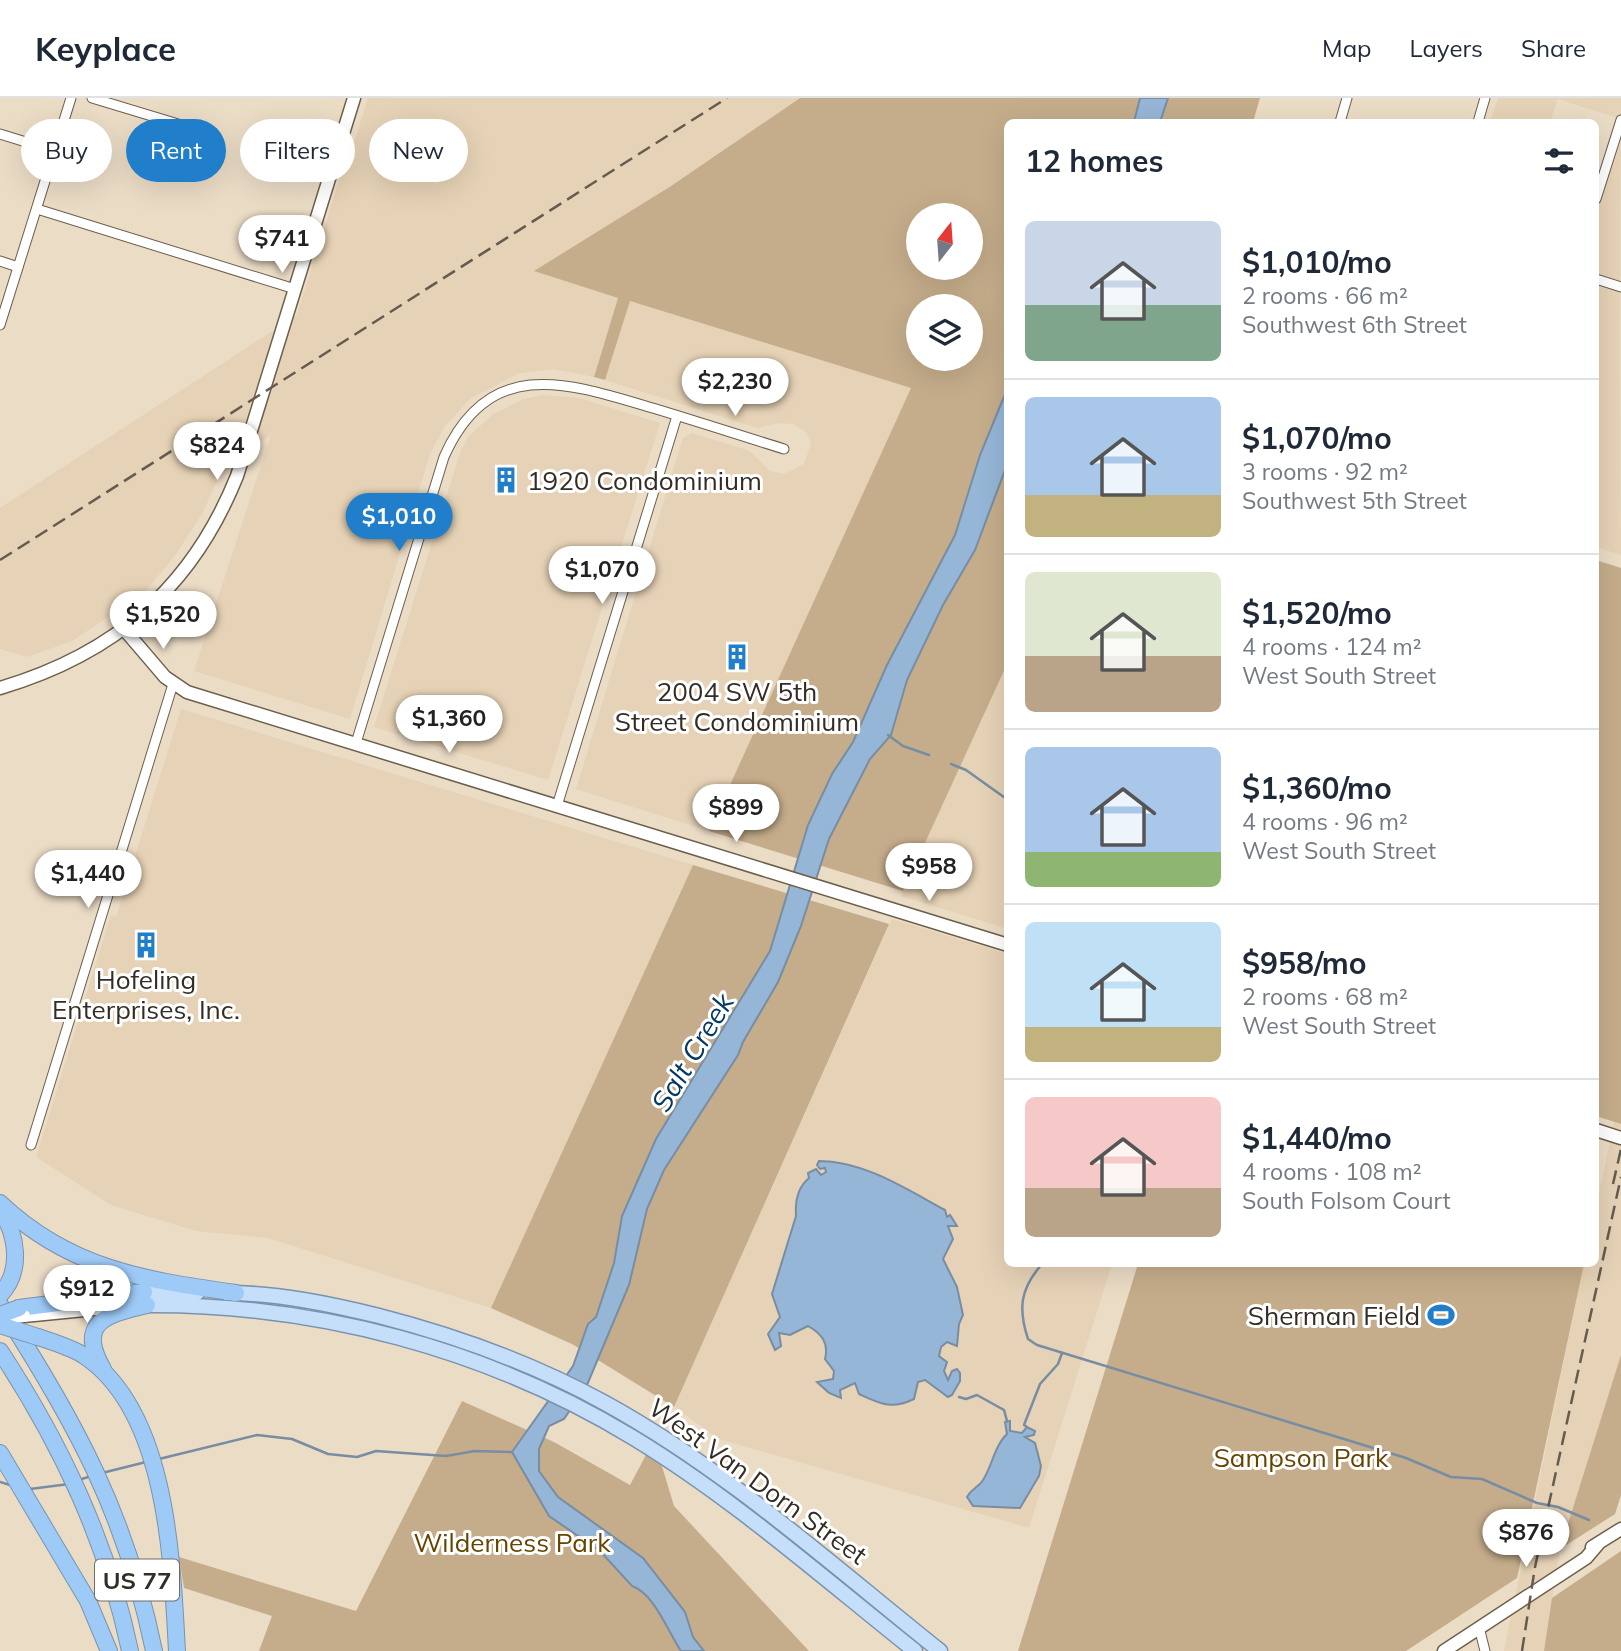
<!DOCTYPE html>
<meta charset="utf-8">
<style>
:root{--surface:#fff;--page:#f2f2f3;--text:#1f2937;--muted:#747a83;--line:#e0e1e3;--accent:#217eca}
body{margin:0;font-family:Mulish,sans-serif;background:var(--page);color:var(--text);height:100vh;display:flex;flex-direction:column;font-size:26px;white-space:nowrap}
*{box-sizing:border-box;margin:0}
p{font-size:23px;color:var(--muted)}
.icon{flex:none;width:38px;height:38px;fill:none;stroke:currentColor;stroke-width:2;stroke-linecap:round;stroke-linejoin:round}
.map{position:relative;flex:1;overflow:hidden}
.details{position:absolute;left:1004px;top:21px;width:595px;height:1148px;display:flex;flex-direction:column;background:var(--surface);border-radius:10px;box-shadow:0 7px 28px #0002}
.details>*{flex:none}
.guide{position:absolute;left:21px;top:21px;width:665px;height:63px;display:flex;gap:14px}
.needle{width:46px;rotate:17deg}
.tools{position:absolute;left:906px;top:105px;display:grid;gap:14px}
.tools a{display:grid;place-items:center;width:77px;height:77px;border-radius:50%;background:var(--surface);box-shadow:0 7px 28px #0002;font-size:35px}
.price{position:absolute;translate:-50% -60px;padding:0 16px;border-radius:24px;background:#fff;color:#222;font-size:23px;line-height:46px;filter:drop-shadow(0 2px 4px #0008)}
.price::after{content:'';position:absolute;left:50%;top:42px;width:21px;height:16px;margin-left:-10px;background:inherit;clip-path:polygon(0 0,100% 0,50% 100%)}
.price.current{background:var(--accent);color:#fff}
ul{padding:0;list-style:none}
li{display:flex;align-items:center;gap:21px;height:175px;padding:0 21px}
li+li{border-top:2px solid var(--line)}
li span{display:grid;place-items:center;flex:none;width:196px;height:140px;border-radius:10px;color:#555}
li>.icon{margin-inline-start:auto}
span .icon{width:84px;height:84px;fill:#fffc;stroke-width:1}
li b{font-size:30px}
h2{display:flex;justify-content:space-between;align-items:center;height:84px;padding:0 21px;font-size:30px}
.tag{padding:0 24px;border-radius:32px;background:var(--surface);box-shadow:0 7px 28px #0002;font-size:24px;line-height:63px}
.tag.current{background:var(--accent);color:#fff}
header{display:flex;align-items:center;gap:42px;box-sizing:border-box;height:98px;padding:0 35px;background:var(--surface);border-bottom:2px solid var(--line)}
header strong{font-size:33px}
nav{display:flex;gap:38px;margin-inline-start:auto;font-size:24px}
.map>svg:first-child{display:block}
</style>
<header>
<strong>Keyplace</strong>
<nav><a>Map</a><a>Layers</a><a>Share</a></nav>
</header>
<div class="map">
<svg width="1621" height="1553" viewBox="0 0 1621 1553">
<rect width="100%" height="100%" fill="#ebdcc6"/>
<g fill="#e6d2b6">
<polygon points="368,0 800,0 671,88 535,173 618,200 594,279 554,271 520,275 471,300 445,328 430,356 350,621 194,573 271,337 225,366 202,416 174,459 143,496 72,543 27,559 0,551 0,410 297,217 341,76 344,76"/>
<polygon points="1498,0 1621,0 1621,21 1558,1 1550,24 1490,24"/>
<polygon points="1621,22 1620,250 1621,457 1596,449 1596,100"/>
<polygon points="630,203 911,290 709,733 576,691 683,340 692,335 750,353 770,373 784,376 804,366 811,345 806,334 793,326 779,325 757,330 605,282"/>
<polygon points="542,297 579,300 660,325 548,682 374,629 461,352 469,338 493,316 524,301"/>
<polygon points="1008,564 1008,831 901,798"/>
<polygon points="181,611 693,767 491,1210 268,1140 196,1133 111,1107 36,1059 111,817 116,819"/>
<polygon points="892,821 1008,856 1008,1166 1112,1166 1029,1430 719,1341 674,1309"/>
<polygon points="1614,1024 1621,1026 1621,1257 1560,1451 1544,1553 1504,1553 1584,1166 1596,1166 1596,1109"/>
</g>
<g fill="#c5ad8b" fill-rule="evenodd">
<path d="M800,0H1260L1253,24H1008V564L903,793L709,733L911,290L630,203L605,282L594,279L618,200L534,173L671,88ZM919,117H971V170H919ZM919,208H971V261H919Z"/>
<polygon points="1596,462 1621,470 1621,1026 1596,1018"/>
<polygon points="693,767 889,826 674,1309 572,1246 491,1210"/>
<polygon points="1138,1166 1584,1166 1517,1480 1406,1553 1018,1553"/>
<polygon points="1621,1257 1621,1397 1615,1416 1560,1451"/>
<polygon points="462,1303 554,1344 630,1387 654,1342 674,1408 809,1553 259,1553 272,1518 184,1490 179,1459 356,1513"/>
<polygon points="1621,1453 1621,1553 1544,1553 1552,1500"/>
</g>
<g fill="#96b6d7" stroke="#788da2" stroke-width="2">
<polygon points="1140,0 1168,0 1160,24 1134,24"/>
<path d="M1008,289V364L975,452L943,507L907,582L891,637L870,661L829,741L801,828L778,884L743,944L738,957L664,1072L647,1111L629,1187L587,1287L564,1321L549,1328L539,1351V1373L558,1399L643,1460L685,1514L693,1539L704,1553H681C668,1534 654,1495 632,1488L600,1453L549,1418L512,1354L573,1268L588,1226L596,1219L614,1165L622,1118L656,1041L770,853L808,727L832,676L853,644L887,567L955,437L980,357Z"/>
<path d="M819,1063C864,1063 906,1091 945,1112L947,1119L950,1117L957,1128H948L953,1141L943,1161L957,1189L963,1217L959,1226L957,1248L947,1244L941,1249L939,1258L947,1264L944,1273L948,1282L952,1273L957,1271L960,1275V1283L952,1297L948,1299L925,1282L918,1284L914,1301C891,1312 881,1306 859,1296L855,1285L840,1292L841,1300L829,1295L817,1284L833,1281L834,1273L825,1261C829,1245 822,1236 808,1228L790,1237L779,1235L781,1248L775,1252L768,1236L780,1219L772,1196L796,1118C795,1104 798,1089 809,1080L808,1075L816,1071L821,1077L826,1074L825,1070L820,1071L817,1067Z"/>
<path d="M1010,1323V1333L1022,1335L1027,1329L1035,1333L1034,1337L1025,1339L1035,1345L1041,1368L1039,1378L1020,1410L973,1408L967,1399C971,1391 979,1389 983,1382C992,1368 995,1347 1007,1336L1005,1324Z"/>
</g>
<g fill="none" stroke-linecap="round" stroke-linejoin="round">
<g stroke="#788da2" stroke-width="2.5">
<polyline points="888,637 903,648 929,657"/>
<polyline points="951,666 966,672 1008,702"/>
<path d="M1042,1166C1020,1191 1018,1211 1028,1241L1037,1247L1406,1360L1451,1379L1482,1381L1537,1405L1558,1409L1589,1422"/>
<polyline points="959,1299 966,1301 977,1297 1004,1312 1007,1323"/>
<polyline points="1027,1329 1024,1327 1040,1286 1058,1266 1062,1255"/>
<polyline points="159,1361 257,1337 292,1341 328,1356 357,1359 376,1353 446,1358 475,1353 512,1354"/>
<polyline points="102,1375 146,1364"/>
<polyline points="78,1382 92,1378"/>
<polyline points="0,1384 10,1387"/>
<polyline points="30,1391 69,1386"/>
</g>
<g stroke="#6c5f4c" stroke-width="11">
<g id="street">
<polyline points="92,0 198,32"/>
<polyline points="1340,24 1347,0"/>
<polyline points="1478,24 1485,0"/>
<polyline points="0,36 55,53"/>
<polyline points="1596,101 1621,22"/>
<polyline points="37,111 295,191"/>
<polyline points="0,163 18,169"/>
<polyline points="1596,181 1621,189"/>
<polyline points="0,227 71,0"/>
<path d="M356,645L444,359C490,255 572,286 656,311C699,324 742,338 784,351"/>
<polyline points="557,708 677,318"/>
<polyline points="31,1047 173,586"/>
<polyline points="1479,1529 1485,1553"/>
</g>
</g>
<g stroke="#6c5f4c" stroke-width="15">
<g id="secondary">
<polyline points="124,531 165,579 187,594 1008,847"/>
<path d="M0,590C115,556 192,490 237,378L354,0"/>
<polyline points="1596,1032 1621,1040"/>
<polyline points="24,1218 125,1208"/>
<polyline points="1592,1449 1621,1431"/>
<polyline points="1444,1553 1586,1460 1598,1446"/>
</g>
</g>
<g stroke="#7993ae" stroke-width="17">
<g id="primary">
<polyline points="144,1194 197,1195"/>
<path d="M227,1195C277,1195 330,1206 379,1218C457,1238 534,1266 605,1305C727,1372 832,1467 940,1553"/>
<path d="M147,1207C317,1206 487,1251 632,1339C733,1400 823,1480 915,1553"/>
</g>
</g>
<g stroke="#7993ae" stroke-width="18">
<g id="highway">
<path d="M0,1105C70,1171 144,1182 236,1195"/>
<path d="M0,1111C17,1136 23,1173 0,1197"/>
<path d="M0,1207C75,1323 126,1416 154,1553"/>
<polyline points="19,1210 144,1194"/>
<path d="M38,1239C53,1244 70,1249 83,1257C168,1312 172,1464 177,1553"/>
<path d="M0,1253C61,1346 107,1443 130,1553"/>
<path d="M103,1271C75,1223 109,1216 147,1207"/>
<polyline points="0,1355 88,1503 109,1553"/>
</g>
</g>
<use href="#street" stroke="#fff" stroke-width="9"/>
<use href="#secondary" stroke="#fff" stroke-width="12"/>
<use href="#primary" stroke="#c5dffa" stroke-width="14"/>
<use href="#highway" stroke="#9ecaf7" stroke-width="16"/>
<g stroke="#645c50" stroke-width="2.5" stroke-dasharray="14 7" stroke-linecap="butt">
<polyline points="0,462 727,0"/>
<polyline points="1613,1086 1621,1051"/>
<polyline points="1522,1553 1535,1469 1621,1079"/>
</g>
<g stroke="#6c5f4c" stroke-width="15" stroke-linecap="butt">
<polyline id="secondary-bridge" points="4,1220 24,1218"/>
</g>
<g stroke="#7993ae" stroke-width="18" stroke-linecap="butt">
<g id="highway-bridge">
<polyline points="0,1217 19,1210"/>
<polyline points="0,1227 38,1239"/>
</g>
</g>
<use href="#secondary-bridge" stroke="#fff" stroke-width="12"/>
<use href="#highway-bridge" stroke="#9ecaf7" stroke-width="16"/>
</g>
<defs>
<g id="building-bare" transform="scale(2.1)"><path d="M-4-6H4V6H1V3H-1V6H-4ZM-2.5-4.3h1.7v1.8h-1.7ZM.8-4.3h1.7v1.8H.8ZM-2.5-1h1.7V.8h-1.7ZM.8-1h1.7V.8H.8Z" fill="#217eca" stroke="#fff" stroke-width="2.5" paint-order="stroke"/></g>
<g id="stadium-bare" transform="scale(2.1)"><path d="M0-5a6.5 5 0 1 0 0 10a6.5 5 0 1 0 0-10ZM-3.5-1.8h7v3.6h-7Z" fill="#217eca" stroke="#fff" stroke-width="2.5" paint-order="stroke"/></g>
</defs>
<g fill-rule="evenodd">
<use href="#building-bare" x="506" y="382"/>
<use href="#building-bare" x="737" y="559"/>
<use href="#building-bare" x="146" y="847"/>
<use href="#stadium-bare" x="1441" y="1217"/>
</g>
<g text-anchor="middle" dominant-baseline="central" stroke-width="6" stroke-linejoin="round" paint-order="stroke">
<rect fill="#fff" stroke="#706c66" stroke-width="2" x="95" y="1461.5" width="84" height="41" rx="5"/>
<g font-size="24" font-weight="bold" fill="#332d25">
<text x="137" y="1482">US 77</text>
</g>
<g font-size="26" fill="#332d25" stroke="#fff">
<text x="527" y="382" text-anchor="start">1920 Condominium</text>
<text x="737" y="593">2004 SW 5th<tspan x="737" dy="30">Street Condominium</tspan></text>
<text x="146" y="881">Hofeling<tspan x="146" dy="30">Enterprises, Inc.</tspan></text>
<text x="1420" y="1217" text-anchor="end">Sherman Field</text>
</g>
<g font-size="26" fill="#640" stroke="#fff">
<text x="1301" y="1359">Sampson Park</text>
<text x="512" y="1444">Wilderness Park</text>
</g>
<g font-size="26" fill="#332d25" stroke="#fff">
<text transform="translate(758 1383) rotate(36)">West Van Dorn Street</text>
</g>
<g font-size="28" font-style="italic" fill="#053962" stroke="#fff">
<text transform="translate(692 954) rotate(-59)">Salt Creek</text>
</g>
</g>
</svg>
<div class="tools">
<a><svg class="needle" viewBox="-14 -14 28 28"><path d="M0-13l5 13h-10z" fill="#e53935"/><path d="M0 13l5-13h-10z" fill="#747a83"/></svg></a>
<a><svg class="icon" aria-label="layers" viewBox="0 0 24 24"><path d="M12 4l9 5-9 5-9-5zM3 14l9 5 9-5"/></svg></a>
</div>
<b class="price" style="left:282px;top:177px">$741</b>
<b class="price" style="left:735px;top:320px">$2,230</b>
<b class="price" style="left:217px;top:384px">$824</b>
<b class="price current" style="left:399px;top:455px">$1,010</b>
<b class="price" style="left:602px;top:508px">$1,070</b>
<b class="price" style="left:163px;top:553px">$1,520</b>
<b class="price" style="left:449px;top:657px">$1,360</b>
<b class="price" style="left:736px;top:746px">$899</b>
<b class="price" style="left:929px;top:805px">$958</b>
<b class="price" style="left:88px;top:812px">$1,440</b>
<b class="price" style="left:87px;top:1227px">$912</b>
<b class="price" style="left:1526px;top:1471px">$876</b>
<div class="guide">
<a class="tag">Buy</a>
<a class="tag current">Rent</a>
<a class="tag">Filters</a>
<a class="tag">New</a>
</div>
<section class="details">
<h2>12 homes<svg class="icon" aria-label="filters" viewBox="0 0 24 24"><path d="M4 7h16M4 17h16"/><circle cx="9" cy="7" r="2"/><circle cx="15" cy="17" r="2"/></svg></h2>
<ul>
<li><span style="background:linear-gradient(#c9d6e8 60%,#7fa58c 0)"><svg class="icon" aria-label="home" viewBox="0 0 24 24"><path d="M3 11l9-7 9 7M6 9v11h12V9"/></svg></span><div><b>$1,010/mo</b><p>2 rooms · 66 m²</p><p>Southwest 6th Street</p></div></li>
<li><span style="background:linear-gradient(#a9c7e8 70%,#c2b280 0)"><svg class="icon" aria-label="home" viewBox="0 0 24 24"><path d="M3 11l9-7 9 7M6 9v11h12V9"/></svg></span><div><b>$1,070/mo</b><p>3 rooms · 92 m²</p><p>Southwest 5th Street</p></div></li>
<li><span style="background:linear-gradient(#dfe7d0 60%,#b9a48a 0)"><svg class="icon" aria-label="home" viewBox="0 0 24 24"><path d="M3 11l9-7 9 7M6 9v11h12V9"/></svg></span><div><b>$1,520/mo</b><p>4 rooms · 124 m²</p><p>West South Street</p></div></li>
<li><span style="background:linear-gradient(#a9c7e8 75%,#8fb573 0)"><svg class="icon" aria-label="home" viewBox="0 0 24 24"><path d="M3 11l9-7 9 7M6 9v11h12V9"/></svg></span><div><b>$1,360/mo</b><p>4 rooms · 96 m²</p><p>West South Street</p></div></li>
<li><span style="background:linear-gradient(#bfe0f5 75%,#c2b280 0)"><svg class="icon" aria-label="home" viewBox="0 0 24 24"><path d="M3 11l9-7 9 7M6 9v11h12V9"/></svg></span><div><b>$958/mo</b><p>2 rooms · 68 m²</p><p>West South Street</p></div></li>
<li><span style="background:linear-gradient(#f6c9c9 65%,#b9a48a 0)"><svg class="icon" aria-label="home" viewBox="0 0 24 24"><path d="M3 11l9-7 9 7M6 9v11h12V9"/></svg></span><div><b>$1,440/mo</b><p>4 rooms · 108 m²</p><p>South Folsom Court</p></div></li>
</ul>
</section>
</div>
